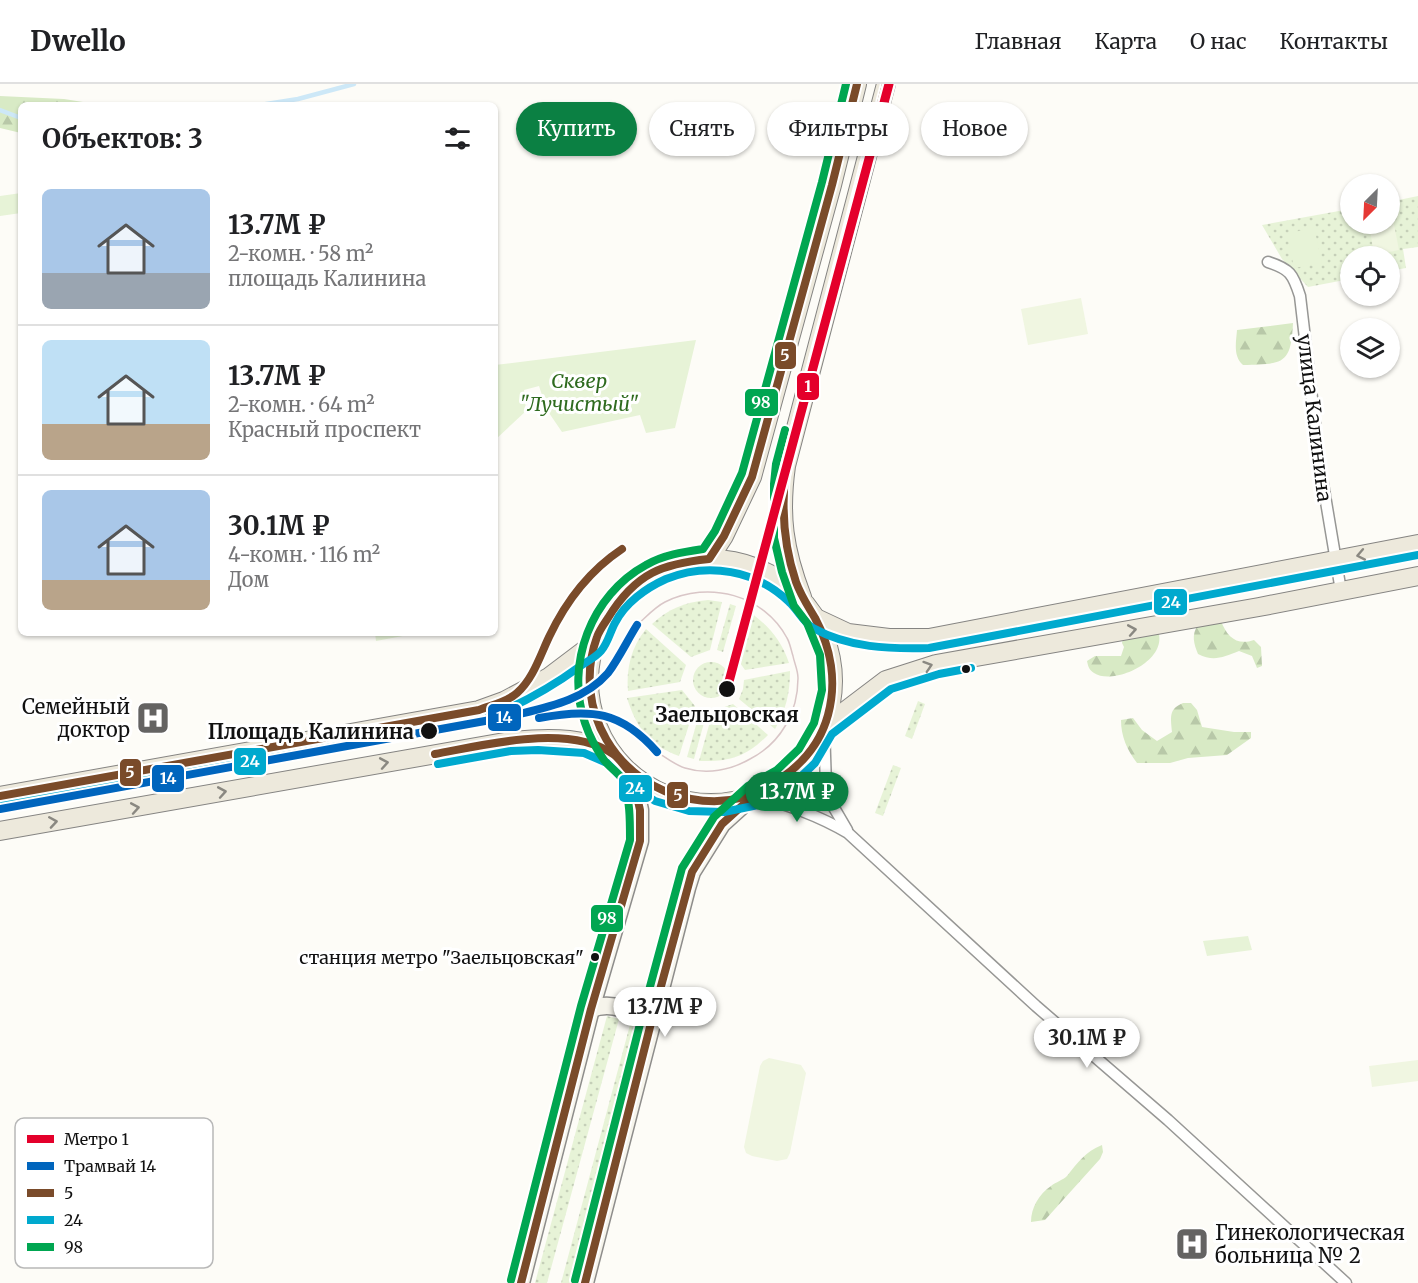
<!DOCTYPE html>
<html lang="ru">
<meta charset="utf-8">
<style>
:root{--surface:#fff;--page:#f2f2f2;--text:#202124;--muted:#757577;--line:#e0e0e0;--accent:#0b8043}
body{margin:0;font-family:Merriweather,serif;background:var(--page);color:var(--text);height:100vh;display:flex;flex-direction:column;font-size:22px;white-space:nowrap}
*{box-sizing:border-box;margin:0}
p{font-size:20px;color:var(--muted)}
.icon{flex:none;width:33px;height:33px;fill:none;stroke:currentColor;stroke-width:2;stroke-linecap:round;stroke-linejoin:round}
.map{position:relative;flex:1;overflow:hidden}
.drawer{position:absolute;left:18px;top:18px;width:480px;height:534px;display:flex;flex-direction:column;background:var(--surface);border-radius:9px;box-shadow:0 2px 4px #0004}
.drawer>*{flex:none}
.banner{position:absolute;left:516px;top:18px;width:570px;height:54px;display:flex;gap:12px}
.needle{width:39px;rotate:204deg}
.tools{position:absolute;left:1340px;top:90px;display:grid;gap:12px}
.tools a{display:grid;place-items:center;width:60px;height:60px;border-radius:50%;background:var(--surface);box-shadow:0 2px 4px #0004;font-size:30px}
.price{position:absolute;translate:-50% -51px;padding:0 14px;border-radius:21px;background:#fff;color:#222;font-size:20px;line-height:39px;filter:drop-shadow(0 2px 3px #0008)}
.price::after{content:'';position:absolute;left:50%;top:36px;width:18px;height:14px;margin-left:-9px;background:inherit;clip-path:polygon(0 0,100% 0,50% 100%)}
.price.current{background:var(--accent);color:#fff}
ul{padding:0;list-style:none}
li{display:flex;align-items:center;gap:18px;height:150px;padding:0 24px}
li+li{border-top:2px solid var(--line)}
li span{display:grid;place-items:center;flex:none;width:168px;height:120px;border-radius:9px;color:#555}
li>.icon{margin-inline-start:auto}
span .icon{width:72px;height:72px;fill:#fffc;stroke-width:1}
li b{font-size:26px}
h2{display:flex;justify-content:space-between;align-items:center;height:72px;padding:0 24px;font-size:26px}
.tag{padding:0 21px;border-radius:27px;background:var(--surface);box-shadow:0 2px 4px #0004;font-size:21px;line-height:54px}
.tag.current{background:var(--accent);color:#fff}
header{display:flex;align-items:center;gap:36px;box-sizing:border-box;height:84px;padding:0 30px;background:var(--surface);border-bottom:2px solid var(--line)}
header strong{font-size:28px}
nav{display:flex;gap:33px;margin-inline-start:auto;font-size:21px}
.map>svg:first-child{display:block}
</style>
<header>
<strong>Dwello</strong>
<nav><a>Главная</a><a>Карта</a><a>О нас</a><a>Контакты</a></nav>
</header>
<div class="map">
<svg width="1418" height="1199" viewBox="0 0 1418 1199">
<defs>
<pattern id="grass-dots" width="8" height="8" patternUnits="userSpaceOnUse" patternTransform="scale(1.5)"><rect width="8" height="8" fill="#e7f3d7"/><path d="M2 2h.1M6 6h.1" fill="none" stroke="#c5cfb8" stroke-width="1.8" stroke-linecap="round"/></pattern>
<pattern id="forest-firs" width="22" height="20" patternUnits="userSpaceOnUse" patternTransform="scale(1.5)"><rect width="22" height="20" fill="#d8eac5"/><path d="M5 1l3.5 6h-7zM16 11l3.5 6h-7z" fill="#b8c8a8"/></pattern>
</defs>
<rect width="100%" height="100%" fill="#fdfcf7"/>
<g fill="url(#grass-dots)">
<polygon points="1418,112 1418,163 1403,165 1406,184 1389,187 1389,172 1350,172 1350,195 1308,203 1282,175 1262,141 1350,125 1350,140 1389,140 1389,118"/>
<path d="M708,516L722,518L710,566L691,573L652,540C668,525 685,518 708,516Z"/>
<polygon points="730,520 736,522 723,568 717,566"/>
<path d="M743,524C765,537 781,555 789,579L745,586L738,576L731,570Z"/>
<path d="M646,545L686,581L680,598L628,607C626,585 631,563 646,545Z"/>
<circle cx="711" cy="596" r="18"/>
<path d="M790,587C790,609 786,626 775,645L739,615L743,605L744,596Z"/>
<path d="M682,606L695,622L679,672C649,661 637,645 627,614Z"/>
<polygon points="918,617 925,620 912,655 905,652"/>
<path d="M733,620L768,651C746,673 730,678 699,677L713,627Z"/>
<polygon points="700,627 707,628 694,675 687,673"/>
<polygon points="893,681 901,684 883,732 875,729"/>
<polygon points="607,932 619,935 547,1199 535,1199"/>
<polygon points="631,937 643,940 573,1199 561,1199"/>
</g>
<g fill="url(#forest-firs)">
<polygon points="0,12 64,15 102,21 21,21 21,49 0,44"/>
<path d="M1293,239C1291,281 1283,280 1243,281C1233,272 1236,259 1237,246Z"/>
<path d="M1221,537C1227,553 1237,562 1254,556L1261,563L1262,582L1257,584L1252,572L1239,567C1223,573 1214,578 1198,570C1194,560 1191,551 1198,541Z"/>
<path d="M1158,547C1169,577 1113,602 1094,589C1089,586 1088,582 1087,577L1095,572H1121L1124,563L1122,559L1123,553Z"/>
<path d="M1183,619H1191L1197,626L1202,643L1234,648H1251V654L1227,671L1188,674L1170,679H1137C1127,666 1121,652 1121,636L1133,634L1142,646L1157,657L1172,648C1171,634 1168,625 1183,619Z"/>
<path d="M1102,1061L1103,1068L1100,1075L1045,1136L1031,1138C1031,1124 1039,1110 1051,1102C1056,1098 1063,1096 1067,1092C1078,1078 1085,1068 1102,1061Z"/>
</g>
<g fill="#e7f3d7">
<polygon points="21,109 21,129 0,132 0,112"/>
<polygon points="1314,143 1322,179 1294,184 1287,150"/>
<polygon points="696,256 675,344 646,349 640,331 562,348 547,326 539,302 524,306 526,327 495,356 495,281"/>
<polygon points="375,549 419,549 376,557"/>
<polygon points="1248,852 1252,866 1207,872 1203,857"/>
</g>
<g fill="#f0f6e1">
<polygon points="1393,135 1399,166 1374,171 1369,140 1389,140 1389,136"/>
<polygon points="1081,214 1088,250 1028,261 1021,225"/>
<polygon points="769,974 801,981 806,989 790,1069 787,1075 777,1077 752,1072 746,1069 744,1063 760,982 763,977"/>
<polygon points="1418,976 1418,997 1372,1003 1369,982"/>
</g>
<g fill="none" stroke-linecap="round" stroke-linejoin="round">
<g stroke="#cde8f7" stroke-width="4.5">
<polyline points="260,21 298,15 354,0"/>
<polyline points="0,26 21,34"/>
</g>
<g stroke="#979795" stroke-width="13">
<g id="minor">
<path d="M1268,178C1290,185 1293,190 1300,212L1320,382L1341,507"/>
<polyline points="824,643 826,701 833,722 847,746"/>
<path d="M754,711C787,721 818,731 848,749L1036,922L1168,1036L1346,1199"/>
</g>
</g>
<g stroke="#8e8d8b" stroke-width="19">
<g id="secondary">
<path d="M591,925C613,916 632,928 651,939"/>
<polyline points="521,1199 591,925 640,757 640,726 632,690"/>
<polyline points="585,1199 687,804 692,788 722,740 754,711"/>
</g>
</g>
<g stroke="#858482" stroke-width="20">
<g id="primary">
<polyline points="709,475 724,452 752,393 832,101 857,0"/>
<circle cx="711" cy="597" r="122"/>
<path d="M802,513C784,466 779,432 786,382L886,0"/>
<polyline points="816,534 848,549 889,554 929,554 1418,460"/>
<polyline points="824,643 886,596 936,580 1259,523 1418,492"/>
<polyline points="0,712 479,626 504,617 549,593 594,559"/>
<path d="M0,747L510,657C535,655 562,653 587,659C596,661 604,667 613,670"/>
</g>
</g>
<use href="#minor" stroke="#fffffe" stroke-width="10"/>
<use href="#secondary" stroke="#f6f4eb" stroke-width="16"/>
<use href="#primary" stroke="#ede9dc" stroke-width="18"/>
<path stroke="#d9c6c7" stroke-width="1.5" d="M637,541C646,533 655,523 665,518C709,496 764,511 787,554C790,559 791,566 793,572C794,578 798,586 798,594C798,628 781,659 750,675C731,686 707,691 685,684C675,681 665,673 657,668"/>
<g stroke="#fff" stroke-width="12">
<g id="bus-1">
<path d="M857,0L832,101L752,393L724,452L709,475C690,477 669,480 652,489C633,499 619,516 608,534C604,540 599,547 597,553C571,625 617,701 691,715C717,720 742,717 765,704C795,688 819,664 828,631C837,598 831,564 815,534C808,522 801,512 796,498C783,460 781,422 786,382L886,0"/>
<path d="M435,670C485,661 568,639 613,670C619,674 624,682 629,687"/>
<path d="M0,712L479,626C492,621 507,618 517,609C533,595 540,572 549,553C566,517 589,487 622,465"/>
<polyline points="521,1199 591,925 640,757 640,726 632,690"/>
<polyline points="585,1199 651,939 692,788 722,740 754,711 768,703"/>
</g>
</g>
<g stroke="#fff" stroke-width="12">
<g id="bus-2">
<polyline points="438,680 511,667 538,666 584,669 607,679 626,698 655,717 689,727 724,728 758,721 790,703 815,679 832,650 891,605 939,590 971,584"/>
<path d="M2,722L483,636C517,622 549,605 579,583C586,578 595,574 601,567C608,559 610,548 615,539C625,519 646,504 666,495C708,478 756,486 789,518C798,526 803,538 813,544C849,564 889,565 929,564L1418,471"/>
</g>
</g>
<g stroke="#fff" stroke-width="12">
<g id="bus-3">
<path d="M511,1196L581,922L630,756C630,736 630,714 623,696C619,689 609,683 604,676C597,666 589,651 585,639C565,580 591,511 646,481C663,471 683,468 703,465L715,447L742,389L822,98L846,0"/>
<polyline points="575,1196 641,936 682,784 714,733 748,702 777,686 799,665 814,639 822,606 820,571 807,539 794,522 782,488 774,454 774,400 776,380 785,346"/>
</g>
</g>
<use href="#bus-1" stroke="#7a4b2a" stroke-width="8"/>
<use href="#bus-2" stroke="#00a9ce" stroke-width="8"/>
<use href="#bus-3" stroke="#00a651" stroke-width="8"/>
<g stroke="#fff" stroke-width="12">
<g id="tram-1">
<path d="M539,634C591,624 621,627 657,668"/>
<path d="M0,725L507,633C542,624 583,618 608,589C619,574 627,557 637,541"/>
</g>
</g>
<use href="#tram-1" stroke="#0065bd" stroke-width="8"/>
<g stroke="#fff" stroke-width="14">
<polyline id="metro-1" points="727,605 889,0"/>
</g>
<use href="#metro-1" stroke="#e4002b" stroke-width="9"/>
</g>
<defs><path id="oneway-chevron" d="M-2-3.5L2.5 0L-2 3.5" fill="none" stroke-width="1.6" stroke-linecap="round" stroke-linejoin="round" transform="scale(1.5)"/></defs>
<g stroke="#8a8881">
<use href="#oneway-chevron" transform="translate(1361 471) rotate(169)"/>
<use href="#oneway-chevron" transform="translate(1132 546) rotate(-10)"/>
<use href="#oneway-chevron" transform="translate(928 582) rotate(-18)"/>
<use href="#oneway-chevron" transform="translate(384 679) rotate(-10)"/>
<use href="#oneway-chevron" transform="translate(222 708) rotate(-10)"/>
<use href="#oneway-chevron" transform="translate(135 724) rotate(-10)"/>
<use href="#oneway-chevron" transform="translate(53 738) rotate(-9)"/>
</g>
<defs>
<g id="hospital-square" transform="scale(1.725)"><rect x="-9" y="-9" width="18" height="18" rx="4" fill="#646362" stroke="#fff"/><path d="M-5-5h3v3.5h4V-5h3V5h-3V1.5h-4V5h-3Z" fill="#fff"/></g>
</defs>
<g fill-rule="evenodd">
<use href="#hospital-square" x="153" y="634"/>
<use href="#hospital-square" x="1192" y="1160"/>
</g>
<g fill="#111" stroke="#fff" stroke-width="2">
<circle cx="966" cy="585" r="5"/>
<circle cx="727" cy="605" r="9"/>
<circle cx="429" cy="647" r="9"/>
<circle cx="595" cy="873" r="5"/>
</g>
<g text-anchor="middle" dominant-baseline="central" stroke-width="6" stroke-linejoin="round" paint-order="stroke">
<g font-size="18" fill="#111" stroke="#fff" text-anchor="end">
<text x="584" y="873">станция метро "Заельцовская"</text>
</g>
<g font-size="20" font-style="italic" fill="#2f6b1f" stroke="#fff">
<text x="579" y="296">Сквер<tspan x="579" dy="23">"Лучистый"</tspan></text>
</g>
<g font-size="20" fill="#111" stroke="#fff">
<text transform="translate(1315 334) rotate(83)">улица Калинина</text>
</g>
<g font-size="20" fill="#111" stroke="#fff" text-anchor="end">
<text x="130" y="622">Семейный<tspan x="130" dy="23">доктор</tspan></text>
<text x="1215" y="1148" text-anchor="start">Гинекологическая<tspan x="1215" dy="23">больница № 2</tspan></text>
</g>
<g font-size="20" font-weight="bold" fill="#111" stroke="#fff">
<text x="727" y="630">Заельцовская</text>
<text x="414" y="647" text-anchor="end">Площадь Калинина</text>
</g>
</g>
<rect x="15" y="1034" width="198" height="150" rx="9" fill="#fff" stroke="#b8b8b8" stroke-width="1.5"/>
<rect x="27" y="1051" width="27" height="8" fill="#e4002b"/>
<rect x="27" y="1078" width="27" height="8" fill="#0065bd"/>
<rect x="27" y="1105" width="27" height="8" fill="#7a4b2a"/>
<rect x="27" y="1132" width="27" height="8" fill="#00a9ce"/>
<rect x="27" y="1159" width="27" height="8" fill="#00a651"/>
<g font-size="16" fill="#111">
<text x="64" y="1061">Метро 1</text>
<text x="64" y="1088">Трамвай 14</text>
<text x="64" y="1115">5</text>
<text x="64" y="1142">24</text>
<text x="64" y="1169">98</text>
</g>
<g stroke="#fff" stroke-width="2">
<rect x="774" y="257" width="23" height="29" rx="6" fill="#7a4b2a"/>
<rect x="796" y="288" width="24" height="29" rx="6" fill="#e4002b"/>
<rect x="744" y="304" width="35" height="29" rx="6" fill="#00a651"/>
<rect x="1153" y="504" width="35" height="28" rx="6" fill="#00a9ce"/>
<rect x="487" y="619" width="35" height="29" rx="6" fill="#0065bd"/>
<rect x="233" y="663" width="34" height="29" rx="6" fill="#00a9ce"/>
<rect x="119" y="674" width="23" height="29" rx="6" fill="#7a4b2a"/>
<rect x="151" y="680" width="34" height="29" rx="6" fill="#0065bd"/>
<rect x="618" y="690" width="35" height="29" rx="6" fill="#00a9ce"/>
<rect x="666" y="697" width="23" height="28" rx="6" fill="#7a4b2a"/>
<rect x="590" y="820" width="34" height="29" rx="6" fill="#00a651"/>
</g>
<g font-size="16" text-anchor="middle" font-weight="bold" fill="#fff">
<text x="785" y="277">5</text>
<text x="808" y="308">1</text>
<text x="761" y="324">98</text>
<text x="1171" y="524">24</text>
<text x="504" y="639">14</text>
<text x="250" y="683">24</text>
<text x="130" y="694">5</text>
<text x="168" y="700">14</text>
<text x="635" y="710">24</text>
<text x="678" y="717">5</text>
<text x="607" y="840">98</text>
</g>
</svg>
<div class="tools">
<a><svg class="needle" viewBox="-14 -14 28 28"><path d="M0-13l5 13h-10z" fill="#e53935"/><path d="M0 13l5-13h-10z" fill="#757577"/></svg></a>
<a><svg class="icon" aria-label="locate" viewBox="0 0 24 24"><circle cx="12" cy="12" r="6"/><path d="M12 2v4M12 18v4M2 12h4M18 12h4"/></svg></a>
<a><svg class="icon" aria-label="layers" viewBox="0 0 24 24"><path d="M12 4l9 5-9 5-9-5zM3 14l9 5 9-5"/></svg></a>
</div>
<b class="price current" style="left:797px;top:739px">13.7M ₽</b>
<b class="price" style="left:665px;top:954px">13.7M ₽</b>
<b class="price" style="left:1087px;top:985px">30.1M ₽</b>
<div class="banner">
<a class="tag current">Купить</a>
<a class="tag">Снять</a>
<a class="tag">Фильтры</a>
<a class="tag">Новое</a>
</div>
<section class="drawer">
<h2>Объектов: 3<svg class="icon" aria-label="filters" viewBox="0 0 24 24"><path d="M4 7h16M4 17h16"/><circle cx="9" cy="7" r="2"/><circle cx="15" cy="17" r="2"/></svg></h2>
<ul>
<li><span style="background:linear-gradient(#a9c7e8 70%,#9aa5b1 0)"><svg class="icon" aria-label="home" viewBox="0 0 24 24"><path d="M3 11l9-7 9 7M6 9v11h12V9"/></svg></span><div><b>13.7M ₽</b><p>2-комн. · 58 m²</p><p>площадь Калинина</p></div></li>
<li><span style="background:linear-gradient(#bfe0f5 70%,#b9a48a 0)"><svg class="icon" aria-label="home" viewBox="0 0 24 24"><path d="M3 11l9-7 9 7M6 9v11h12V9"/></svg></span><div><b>13.7M ₽</b><p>2-комн. · 64 m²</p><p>Красный проспект</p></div></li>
<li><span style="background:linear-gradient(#a9c7e8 75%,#b9a48a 0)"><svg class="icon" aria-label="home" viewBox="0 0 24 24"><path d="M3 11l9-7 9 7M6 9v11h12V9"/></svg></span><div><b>30.1M ₽</b><p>4-комн. · 116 m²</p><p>Дом</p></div></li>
</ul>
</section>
</div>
